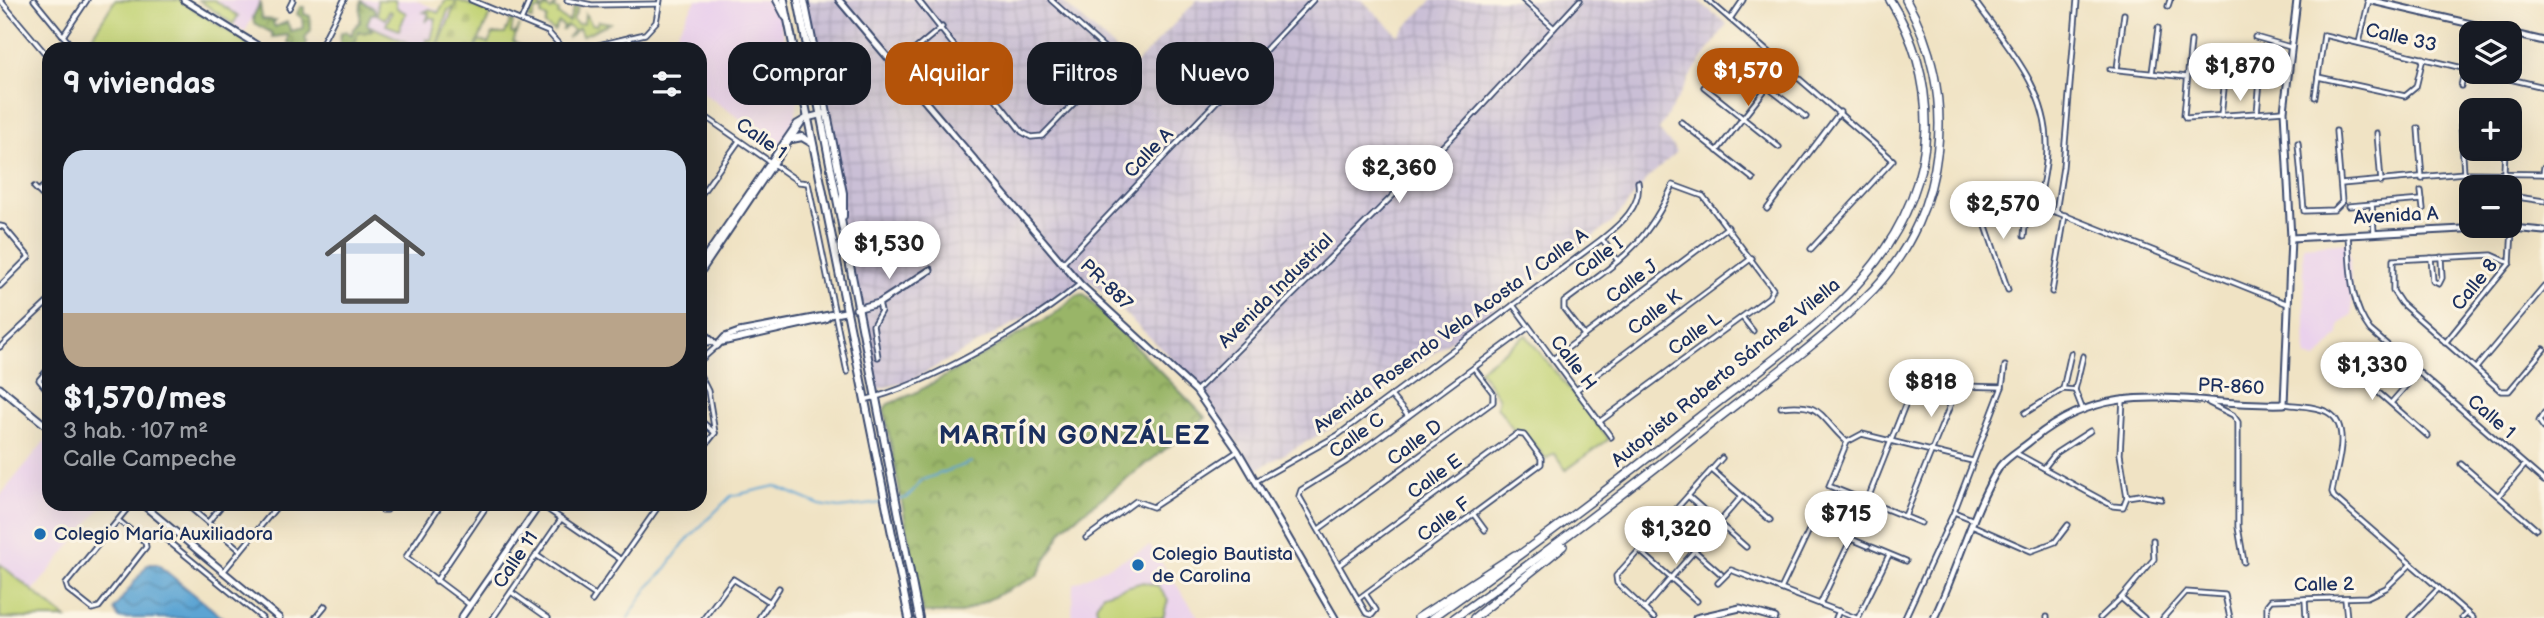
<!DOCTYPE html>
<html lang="es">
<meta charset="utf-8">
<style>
:root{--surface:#171b24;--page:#20242c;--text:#f1f3f6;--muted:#9ea1a6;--accent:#b45309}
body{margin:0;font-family:"Balsamiq Sans",sans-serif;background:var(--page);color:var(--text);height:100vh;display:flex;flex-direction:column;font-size:26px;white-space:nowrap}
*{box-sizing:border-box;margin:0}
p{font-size:23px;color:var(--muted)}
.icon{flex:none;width:38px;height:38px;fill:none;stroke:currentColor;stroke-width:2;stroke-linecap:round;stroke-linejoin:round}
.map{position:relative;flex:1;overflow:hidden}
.drawer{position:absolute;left:42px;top:42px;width:665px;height:469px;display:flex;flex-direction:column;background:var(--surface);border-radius:21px;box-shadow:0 7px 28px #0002}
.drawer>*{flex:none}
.hud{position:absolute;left:728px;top:42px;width:665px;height:63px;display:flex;gap:14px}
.buttons{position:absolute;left:2459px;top:21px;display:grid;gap:14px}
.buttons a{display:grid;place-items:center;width:63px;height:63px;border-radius:14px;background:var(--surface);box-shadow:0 7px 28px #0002;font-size:35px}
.price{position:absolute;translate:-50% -60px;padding:0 16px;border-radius:24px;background:#fff;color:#222;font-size:23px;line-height:46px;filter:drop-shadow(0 2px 4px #0008)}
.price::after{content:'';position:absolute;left:50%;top:42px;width:21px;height:16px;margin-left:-10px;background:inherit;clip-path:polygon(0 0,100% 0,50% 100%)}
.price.active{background:var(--accent);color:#fff}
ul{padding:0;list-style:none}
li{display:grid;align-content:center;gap:14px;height:371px;padding:0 21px}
li span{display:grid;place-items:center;height:217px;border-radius:21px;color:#555}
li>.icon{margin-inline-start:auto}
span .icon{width:126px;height:126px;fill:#fffc;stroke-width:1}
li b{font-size:30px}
h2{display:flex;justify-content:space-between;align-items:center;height:84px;padding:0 21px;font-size:30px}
.chip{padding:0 24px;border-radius:21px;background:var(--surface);box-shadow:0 7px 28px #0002;font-size:24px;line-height:63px}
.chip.active{background:var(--accent);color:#fff}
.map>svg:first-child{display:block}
</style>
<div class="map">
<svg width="2544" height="618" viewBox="0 0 2544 618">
<defs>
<pattern id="industrial-grid" width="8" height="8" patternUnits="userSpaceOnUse" patternTransform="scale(1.75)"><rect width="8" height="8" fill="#cabfd6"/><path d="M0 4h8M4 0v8" fill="none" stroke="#ada4ba"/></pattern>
<pattern id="forest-crowns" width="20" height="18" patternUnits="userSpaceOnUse" patternTransform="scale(1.75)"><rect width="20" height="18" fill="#99b567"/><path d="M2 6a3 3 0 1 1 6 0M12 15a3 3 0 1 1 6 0" fill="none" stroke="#7c9458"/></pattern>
<pattern id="cemetery-stones" width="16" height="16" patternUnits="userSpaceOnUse" patternTransform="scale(1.75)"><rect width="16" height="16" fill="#c2d376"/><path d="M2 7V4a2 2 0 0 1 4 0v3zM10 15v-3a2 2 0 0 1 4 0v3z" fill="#a6b568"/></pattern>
<pattern id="water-waves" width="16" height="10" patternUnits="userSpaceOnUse" patternTransform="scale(1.75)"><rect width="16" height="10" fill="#5ca4d3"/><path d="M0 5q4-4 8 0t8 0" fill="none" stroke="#4b86ae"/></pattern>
</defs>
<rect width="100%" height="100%" fill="#fcf5e5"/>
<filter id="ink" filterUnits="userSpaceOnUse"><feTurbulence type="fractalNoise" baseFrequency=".0143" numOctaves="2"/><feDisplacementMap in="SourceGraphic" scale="14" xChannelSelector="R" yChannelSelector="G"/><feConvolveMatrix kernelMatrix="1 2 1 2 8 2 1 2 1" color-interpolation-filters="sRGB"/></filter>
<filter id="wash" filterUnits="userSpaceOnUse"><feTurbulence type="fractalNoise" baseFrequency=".00686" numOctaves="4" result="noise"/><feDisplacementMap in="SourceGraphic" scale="28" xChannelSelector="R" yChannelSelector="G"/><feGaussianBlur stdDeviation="1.57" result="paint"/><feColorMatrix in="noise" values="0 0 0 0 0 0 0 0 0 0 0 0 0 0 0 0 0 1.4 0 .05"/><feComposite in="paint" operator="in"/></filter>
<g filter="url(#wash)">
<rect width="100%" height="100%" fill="#f0e3c4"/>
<g fill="#ead1ec">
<polygon points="199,0 261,0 245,32"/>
<polygon points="360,0 415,0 451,15 437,49 346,49 369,5"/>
<polygon points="696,0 776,0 798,101 794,125 780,146 700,91 700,49 667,49"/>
<polygon points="2349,242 2352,316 2339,324 2339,335 2317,359 2306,357 2303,246"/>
<polygon points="48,437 49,504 104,504 33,591 0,564 0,496"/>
<polygon points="1150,546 1199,618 1072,618 1073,584"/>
</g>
<polygon fill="url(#industrial-grid)" points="796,0 1061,0 1134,66 1197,0 1362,0 1398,35 1432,0 1697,0 1727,24 1690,77 1659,130 1677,152 1649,177 1613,222 1333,427 1256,470 1194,380 1091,281 910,381 875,390"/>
<g fill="#c2d376" stroke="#6e816a" stroke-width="2">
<polygon points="115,0 179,0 257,49 84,49"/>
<polygon points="199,0 214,0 238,16 233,24"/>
<polygon points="377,0 395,0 397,8 406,13 399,30 386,25 392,12 389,11 385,19 378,15"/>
<polygon points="446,0 457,0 454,8 448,10 436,49 428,49 426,39 431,40 436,19 430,17 426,22 429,13 424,12 430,9 438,13"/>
<polygon points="541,0 540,8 544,9 547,1 547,8 551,10 556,4 554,9 559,11 558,15 569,22 574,7 578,8 573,20 577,24 584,23 585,14 592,24 597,25 598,21 610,23 582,36 579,28 567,38 574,30 567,26 562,31 564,27 559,23 554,31 545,25 547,18 541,15 542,10 535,10 532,20 528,18 532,5 538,5"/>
<polygon points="510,21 513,22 511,33 515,34 519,26 513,42 527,49 475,49 479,40 488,44 493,34 505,34"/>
<polygon points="370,26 422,49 345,49 347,44 353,44 358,31 362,33 372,30"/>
<polygon points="1526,335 1609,439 1566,470 1554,453 1546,459 1525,434 1515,432 1497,406 1499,398 1479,370"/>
<polygon points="0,564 66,618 0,618"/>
<polygon points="1143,582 1158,586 1168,600 1163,618 1099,618 1096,606 1103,594"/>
</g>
<g fill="url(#forest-crowns)" stroke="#5a7262" stroke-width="2">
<polygon points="361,1 374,8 376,14 371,14 367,24 372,30 364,33 358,31 355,43 339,49 341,33 346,31 352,35 353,29 360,22"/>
<polygon points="260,3 262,19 276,20 273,23 275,27 287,22 291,31 303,28 302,18 297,14 300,7 304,7 304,14 310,16 311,30 305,38 307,43 304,49 291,49 294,44 288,43 288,35 272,37 272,33 254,23 253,17"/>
<polygon points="1084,294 1206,418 1064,527 1037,576 961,613 923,613 884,409 888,404 913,394 1053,315 1077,295"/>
</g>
<polygon fill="url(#cemetery-stones)" stroke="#6e816a" stroke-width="2" points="457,0 491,12 475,49 437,49"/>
<polygon fill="url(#water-waves)" stroke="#3c6a98" stroke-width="2" points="148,564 157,564 223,618 119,618 114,609"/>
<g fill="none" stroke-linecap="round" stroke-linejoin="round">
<polyline stroke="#5ca4d3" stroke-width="2" points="628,618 649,586 664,571 684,543 731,496 775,486 820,505 839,508 874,504 907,498 922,480 972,462"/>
</g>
</g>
<g filter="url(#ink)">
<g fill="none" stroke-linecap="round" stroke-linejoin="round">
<g stroke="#3b4a6d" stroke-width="7">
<g id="street">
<polyline points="0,0 49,58"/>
<polyline points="34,0 74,49"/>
<polyline points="471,0 548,32 563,49"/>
<polyline points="567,0 592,5 659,4"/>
<polyline points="918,0 1022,132 1031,137 1042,136 1107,69 1112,59 1109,52 1051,0"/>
<polyline points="1523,0 1554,28"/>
<polyline points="1708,0 1893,160 1811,249"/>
<path d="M1974,0C2006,45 2049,90 2047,149C2047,168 2041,189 2038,208"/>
<polyline points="2168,6 2170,0"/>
<polyline points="289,8 293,0"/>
<polyline points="1730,19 1743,0"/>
<polyline points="521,21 530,0"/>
<polyline points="63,36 87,0"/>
<polyline points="630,37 630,49"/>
<polyline points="2255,37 2290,47"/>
<polyline points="2191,41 2184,115 2186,118 2284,111"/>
<polyline points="2359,43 2369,0"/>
<polyline points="319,49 344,0"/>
<polyline points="582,49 645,34 656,22 660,0"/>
<polyline points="1728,57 1806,117"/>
<polyline points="895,66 942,27"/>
<polyline points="2110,69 2187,77"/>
<polyline points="2117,69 2124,14"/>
<polyline points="2480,72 2544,87"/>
<polyline points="2152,73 2158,28"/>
<polyline points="2318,77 2405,96 2416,87 2423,58"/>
<polyline points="2461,86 2465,68"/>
<polyline points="1704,87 1779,147"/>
<polyline points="2315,97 2324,35 2471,70"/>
<polyline points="700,113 799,182 808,183 847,372"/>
<polyline points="2257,113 2261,71"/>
<polyline points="2221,116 2228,52"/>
<polyline points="1681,122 1753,179"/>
<polyline points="2461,125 2464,173"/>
<polyline points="2418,128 2422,179"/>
<polyline points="2377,133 2381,182"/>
<polyline points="2298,143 2304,211 2334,210 2342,202 2336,131"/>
<polyline points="1717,151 1783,67"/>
<polyline points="2504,171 2505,149"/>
<polyline points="2543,174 2544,167"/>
<polyline points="2341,184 2464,173 2544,174"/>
<polyline points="34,187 42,195"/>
<polyline points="2463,188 2465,206"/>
<polyline points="38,191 49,182"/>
<polyline points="2421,191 2423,209"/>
<polyline points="1955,194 2056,212 2288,304"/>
<polyline points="700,196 739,141"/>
<polyline points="2510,196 2544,201"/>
<polyline points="1977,200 2008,290"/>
<polyline points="2372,204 2374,232"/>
<polyline points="2349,206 2422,200"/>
<polyline points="1767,209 1840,112"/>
<polyline points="2056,212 2063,167 2077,0"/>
<polyline points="0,226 4,227 29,257 0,286"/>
<polyline points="2024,236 2027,206"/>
<path d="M2348,236C2351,270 2349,302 2370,330L2544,481"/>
<polyline points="1602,239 1618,261"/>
<polyline points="2431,258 2433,281 2439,284 2442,278 2441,257"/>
<polyline points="1063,263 1313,0"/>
<polyline points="2510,263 2492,255 2393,260 2393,291 2401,303 2501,391 2509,391 2544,349"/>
<polyline points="2052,292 2065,215"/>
<polyline points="1513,305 1611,437"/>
<polyline points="1742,317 1753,331"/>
<path d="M1584,335L1564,309V302C1617,262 1644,249 1673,185L1703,196L1773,289L1769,297L1599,422"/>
<polyline points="2445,343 2510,263 2514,196"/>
<polyline points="0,347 49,301"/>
<polyline points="2331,351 2428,436"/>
<polyline points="878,357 873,325 881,311 879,303"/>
<polyline points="1553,359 1728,227"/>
<polyline points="700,361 717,346"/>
<polyline points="49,368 39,380 49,392"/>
<polyline points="2476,368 2544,287"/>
<polyline points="700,375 708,391 715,433 700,452"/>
<polyline points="2063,389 2071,353"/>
<polyline points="1576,390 1752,258"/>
<polyline points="1196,391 1466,123 1580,0"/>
<polyline points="1391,396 1408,416"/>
<path d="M864,400C926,386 1031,325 1080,284"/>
<polyline points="2209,403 2233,415 2238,422 2238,527 2244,562"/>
<polyline points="2391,403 2418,372"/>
<path d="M2284,404C2297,406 2318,406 2329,413C2352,427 2336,469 2332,492L2334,497L2473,618"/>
<path d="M1781,407C1824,402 1818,416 1847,442"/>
<polyline points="2082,408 2075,390 2083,356"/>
<polyline points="2025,413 2063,389 2075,390"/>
<polyline points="2544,413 2539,421 2544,428"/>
<polyline points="701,421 715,433"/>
<polyline points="2016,453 2113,506 2123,507 2127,497 2120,454 2123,399"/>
<polyline points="2461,464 2536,529"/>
<polyline points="2044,468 2056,453 2090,431"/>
<polyline points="1712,470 1770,520"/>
<path d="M1256,481L1338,435L1602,239C1619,225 1642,207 1638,182"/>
<polyline points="2499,495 2525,465"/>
<polyline points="1688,496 1746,547"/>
<polyline points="2127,497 2140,495 2161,499"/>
<polyline points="1867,501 1917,375 1917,370 1912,366"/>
<polyline points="186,504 240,550"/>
<polyline points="441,504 406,557 470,605"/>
<polyline points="540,504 620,559"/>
<polyline points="593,508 595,504"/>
<polyline points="382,510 387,510 391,504"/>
<polyline points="1954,512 1974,520"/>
<polyline points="1474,515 1485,530"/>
<polyline points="1905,516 1958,386 2002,387"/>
<polyline points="118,520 145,542 146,547 99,607 92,609 68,590 66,584 131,504"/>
<polyline points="208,522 223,504"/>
<polyline points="1663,523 1721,574"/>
<polyline points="1921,523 1829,486 1847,442 1862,434 1972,461"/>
<polyline points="1974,526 2031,551 2055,542 2068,525"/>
<polyline points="169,527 163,537 262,618"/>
<polyline points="1319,529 1493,402 1493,393 1474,368"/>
<polyline points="1835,532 1868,546"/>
<polyline points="1086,538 1136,501 1153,507 1238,451"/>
<polyline points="1872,547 1906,561"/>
<polyline points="1639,550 1697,601"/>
<polyline points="536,555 595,595"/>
<polyline points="1339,565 1517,434 1524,435 1541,458 1541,464 1358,599"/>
<polyline points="223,572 279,504"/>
<polyline points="436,581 488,504"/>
<polyline points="1718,583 1731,570 1856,618"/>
<polyline points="1781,589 1812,524 1831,531"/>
<polyline points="511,592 548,618"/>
<polyline points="1366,595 1376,610 1372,615 1366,613 1299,496 1301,490 1346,462 1529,327"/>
<polyline points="2121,598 2154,559 2153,540"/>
<polyline points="2305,599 2306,618"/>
<polyline points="2345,599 2347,618"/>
<polyline points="592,601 660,504"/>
<polyline points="1820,604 1851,539"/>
<polyline points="1644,609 1742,496"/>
<polyline points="2047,617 2047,618"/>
<polyline points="315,618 325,606"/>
<polyline points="493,618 561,519"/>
<polyline points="704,618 733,579 770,602"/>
<polyline points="759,618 779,588"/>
<polyline points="1654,618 1617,583 1616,576 1722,458"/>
<polyline points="1836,618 1839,611"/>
<polyline points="1858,618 1889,555"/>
<polyline points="1905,618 1954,512 2002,387 2005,366"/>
<polyline points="2100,618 2121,598 2144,618"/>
<polyline points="2163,618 2186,592 2225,595 2230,618"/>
<polyline points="2267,618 2267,605 2271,600 2367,597 2386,588 2411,564"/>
<polyline points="2410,618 2439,588"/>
<polyline points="2462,618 2467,613"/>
</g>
</g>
<g stroke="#3b4a6d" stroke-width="9">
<g id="secondary">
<polyline points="184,0 263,49"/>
<polyline points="839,0 1080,284 1196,391 1238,451 1335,618"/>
<polyline points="2368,0 2544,41"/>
<polyline points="2291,238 2501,227 2544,231"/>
<polyline points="700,265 797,124 807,118 827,113"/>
<polyline points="700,273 801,123"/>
<polyline points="856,309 879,303 930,270"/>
<polyline points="700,330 717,346 725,337 739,332 845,312"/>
<polyline points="700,336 708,342 712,341"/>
<polyline points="722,342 825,319 830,315"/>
<polyline points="0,388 49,428"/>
<polyline points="142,504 279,618"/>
<polyline points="461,618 540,504"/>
<polyline points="1696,618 1740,608 1775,618"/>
<path d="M1934,618C1956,573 1974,506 2000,466C2008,456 2023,448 2033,439C2114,373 2189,407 2284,404L2291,238L2284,111L2297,0"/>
</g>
</g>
<g stroke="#3b4a6d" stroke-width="10">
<g id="primary">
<polyline points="777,0 786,17"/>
<polyline points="784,0 909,618"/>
<polyline points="798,0 919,618"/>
<polyline points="804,0 843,193 843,216"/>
<polyline points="792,139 802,137 812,143"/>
</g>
</g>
<g stroke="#3b4a6d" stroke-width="10">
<g id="highway">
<polyline points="1418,618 1515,555"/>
<path d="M1432,618C1521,555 1608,490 1694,421C1789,345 1921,267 1926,130C1927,84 1915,40 1890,0"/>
<path d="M1454,618C1542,556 1627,491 1711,424C1766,380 1825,339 1874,289C1948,210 1959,93 1906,0"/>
<polyline points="1474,618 1563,546"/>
</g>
</g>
<use href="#street" stroke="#fff" stroke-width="3.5"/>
<use href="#secondary" stroke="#fff" stroke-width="5"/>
<use href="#primary" stroke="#fff" stroke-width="6"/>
<use href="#highway" stroke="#fff" stroke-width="7"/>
</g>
</g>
<g fill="#1f6fb2" stroke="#fcf5e5" stroke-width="2.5">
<circle cx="40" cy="534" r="7"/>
<circle cx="1138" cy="565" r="7"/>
</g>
<g text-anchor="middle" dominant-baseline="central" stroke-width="6" stroke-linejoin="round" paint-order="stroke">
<g font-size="19" fill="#1b2f5e" stroke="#fcf5e5">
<text transform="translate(2401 38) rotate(13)">Calle 33</text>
<text transform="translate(761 139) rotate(35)">Calle 1</text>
<text transform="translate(1149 153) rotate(-46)">Calle A</text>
<text transform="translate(2396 216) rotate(-3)">Avenida A</text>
<text transform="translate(1599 258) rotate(-37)">Calle I</text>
<text transform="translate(1632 282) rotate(-37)">Calle J</text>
<text transform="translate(1106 285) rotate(44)">PR-887</text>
<text transform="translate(2475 285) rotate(-51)">Calle 8</text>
<text transform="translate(1276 291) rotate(-45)">Avenida Industrial</text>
<text transform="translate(1655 313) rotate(-37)">Calle K</text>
<text transform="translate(1451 331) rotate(-36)">Avenida Rosendo Vela Acosta / Calle A</text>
<text transform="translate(1695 334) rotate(-36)">Calle L</text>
<text transform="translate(1573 363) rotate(53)">Calle H</text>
<text transform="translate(1726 373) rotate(-39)">Autopista Roberto Sánchez Vilella</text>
<text transform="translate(2231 387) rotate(3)">PR-860</text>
<text transform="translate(2491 417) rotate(41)">Calle 1</text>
<text transform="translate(1357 436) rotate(-36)">Calle C</text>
<text transform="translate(1415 443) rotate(-37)">Calle D</text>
<text transform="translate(1435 477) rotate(-36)">Calle E</text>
<text transform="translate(1444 520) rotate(-37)">Calle F</text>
<text transform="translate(516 560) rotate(-56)">Calle 11</text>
<text transform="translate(2324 585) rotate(-1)">Calle 2</text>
</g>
<g font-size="19" fill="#1b2f5e" stroke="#fcf5e5" text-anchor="start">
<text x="54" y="534">Colegio María Auxiliadora</text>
<text x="1152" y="554">Colegio Bautista<tspan x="1152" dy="22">de Carolina</tspan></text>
</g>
<g font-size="26" font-weight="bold" letter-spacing="2" fill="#1b2f5e" stroke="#fcf5e5">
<text x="1075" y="436">MARTÍN GONZÁLEZ</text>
</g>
</g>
</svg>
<div class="buttons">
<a><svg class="icon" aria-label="layers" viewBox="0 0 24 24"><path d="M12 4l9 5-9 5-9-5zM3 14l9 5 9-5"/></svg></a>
<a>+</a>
<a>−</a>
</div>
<b class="price" style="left:2240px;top:103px">$1,870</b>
<b class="price active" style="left:1748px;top:108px">$1,570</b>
<b class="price" style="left:1399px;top:205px">$2,360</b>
<b class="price" style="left:2003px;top:241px">$2,570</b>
<b class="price" style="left:889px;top:281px">$1,530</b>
<b class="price" style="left:2372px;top:402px">$1,330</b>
<b class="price" style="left:1931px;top:419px">$818</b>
<b class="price" style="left:1846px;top:551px">$715</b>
<b class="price" style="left:1676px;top:566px">$1,320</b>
<div class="hud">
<a class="chip">Comprar</a>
<a class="chip active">Alquilar</a>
<a class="chip">Filtros</a>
<a class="chip">Nuevo</a>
</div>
<section class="drawer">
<h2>9 viviendas<svg class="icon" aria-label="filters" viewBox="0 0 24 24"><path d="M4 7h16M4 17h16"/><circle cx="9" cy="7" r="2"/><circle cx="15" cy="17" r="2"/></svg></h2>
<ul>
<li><span style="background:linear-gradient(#c9d6e8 75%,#b9a48a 0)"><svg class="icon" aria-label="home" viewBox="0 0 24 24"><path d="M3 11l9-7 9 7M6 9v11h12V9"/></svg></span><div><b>$1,570/mes</b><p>3 hab. · 107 m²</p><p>Calle Campeche</p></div></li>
</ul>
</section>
</div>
